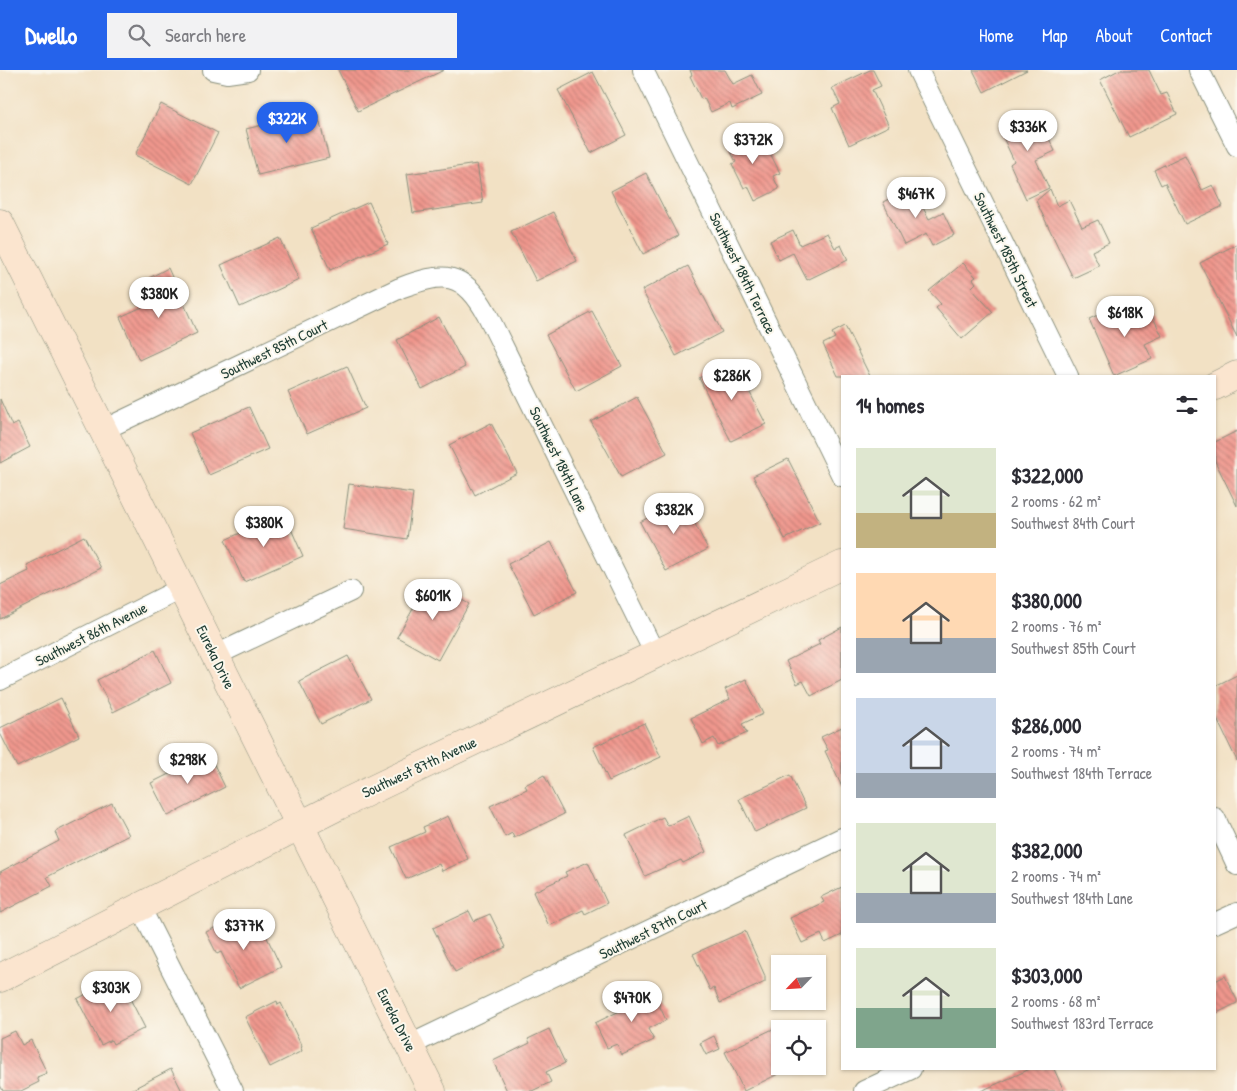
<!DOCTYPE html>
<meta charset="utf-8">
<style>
:root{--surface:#fff;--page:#f2f2f3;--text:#2b2b33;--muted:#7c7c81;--accent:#2563eb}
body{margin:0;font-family:"Patrick Hand",sans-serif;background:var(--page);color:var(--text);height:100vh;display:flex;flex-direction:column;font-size:19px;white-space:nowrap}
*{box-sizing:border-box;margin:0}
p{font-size:16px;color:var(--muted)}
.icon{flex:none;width:28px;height:28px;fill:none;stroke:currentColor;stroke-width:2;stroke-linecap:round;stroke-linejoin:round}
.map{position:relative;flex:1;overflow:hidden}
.side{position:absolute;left:841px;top:305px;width:375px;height:695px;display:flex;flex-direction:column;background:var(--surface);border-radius:0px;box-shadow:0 1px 4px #0004}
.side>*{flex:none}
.needle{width:32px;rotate:245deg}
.buttons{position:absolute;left:771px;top:885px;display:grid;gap:10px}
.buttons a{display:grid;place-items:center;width:55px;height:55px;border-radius:0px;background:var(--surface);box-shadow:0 1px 4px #0004;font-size:25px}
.price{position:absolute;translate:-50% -42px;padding:0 11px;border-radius:18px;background:#fff;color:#222;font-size:16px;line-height:32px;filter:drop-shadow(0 1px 2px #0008)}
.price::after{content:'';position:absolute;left:50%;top:30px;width:15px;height:11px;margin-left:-8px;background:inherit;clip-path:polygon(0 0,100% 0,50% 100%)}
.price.selected{background:var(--accent);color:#fff}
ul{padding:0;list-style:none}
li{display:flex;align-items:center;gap:15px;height:125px;padding:0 15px}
li span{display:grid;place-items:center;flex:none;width:140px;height:100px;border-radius:0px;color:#555}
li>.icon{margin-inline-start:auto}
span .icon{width:60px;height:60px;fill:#fffc;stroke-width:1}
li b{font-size:21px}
h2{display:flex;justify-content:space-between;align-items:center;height:60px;padding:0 15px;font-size:21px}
header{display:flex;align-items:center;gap:30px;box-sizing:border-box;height:70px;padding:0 25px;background:var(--accent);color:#fff}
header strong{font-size:24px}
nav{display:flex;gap:28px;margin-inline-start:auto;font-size:18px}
.search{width:350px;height:45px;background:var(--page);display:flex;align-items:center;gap:12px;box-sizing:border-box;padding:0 18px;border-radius:0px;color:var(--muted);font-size:19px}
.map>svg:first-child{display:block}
</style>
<header>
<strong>Dwello</strong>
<div class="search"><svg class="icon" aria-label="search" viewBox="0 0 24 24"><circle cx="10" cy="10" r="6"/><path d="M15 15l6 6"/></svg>Search here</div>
<nav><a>Home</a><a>Map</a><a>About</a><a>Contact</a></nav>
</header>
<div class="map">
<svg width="1237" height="1021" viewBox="0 0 1237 1021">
<defs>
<pattern id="building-back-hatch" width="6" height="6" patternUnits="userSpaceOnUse" patternTransform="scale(1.25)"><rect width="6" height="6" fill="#f0978d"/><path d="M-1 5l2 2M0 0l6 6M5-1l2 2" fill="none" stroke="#c27c74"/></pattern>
</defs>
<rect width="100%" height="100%" fill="#fbf7ec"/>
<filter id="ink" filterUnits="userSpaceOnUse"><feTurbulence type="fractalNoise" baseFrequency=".02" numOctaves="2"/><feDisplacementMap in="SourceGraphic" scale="10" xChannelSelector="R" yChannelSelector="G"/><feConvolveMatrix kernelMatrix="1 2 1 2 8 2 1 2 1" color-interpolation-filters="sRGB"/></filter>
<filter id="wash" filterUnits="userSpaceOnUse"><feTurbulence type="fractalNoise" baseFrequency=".0096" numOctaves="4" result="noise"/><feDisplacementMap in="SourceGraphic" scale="20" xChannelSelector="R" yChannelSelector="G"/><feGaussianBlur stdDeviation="1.12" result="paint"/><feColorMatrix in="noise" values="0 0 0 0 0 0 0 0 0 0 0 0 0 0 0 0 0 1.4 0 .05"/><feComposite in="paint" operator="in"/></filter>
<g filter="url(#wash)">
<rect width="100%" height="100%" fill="#f2e1c4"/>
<g id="blocks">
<g fill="url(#building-back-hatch)">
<polygon points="338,0 444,0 358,41"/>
<polygon points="690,0 725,0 733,14 752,5 762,25 732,39 730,33 711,42 704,28 701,29 690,6 692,5"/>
<polygon points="870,0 873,0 881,16 872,20 889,56 849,75 832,38 840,34 832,18"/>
<polygon points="973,0 1027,0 984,22"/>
<polygon points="1119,0 1149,0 1161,25 1167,23 1177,44 1129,67 1100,10"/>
<polygon points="593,2 626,65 591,83 558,20"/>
<polygon points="161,34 218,63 192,114 135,85"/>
<polygon points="317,42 329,88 258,105 246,59"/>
<polygon points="1036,42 1055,81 1036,90 1049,118 1026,129 1010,94 1014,91 999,59"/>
<polygon points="749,58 759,79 766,75 780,103 773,106 779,119 755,131 748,116 744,118 732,94 736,92 725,70"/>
<polygon points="1185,85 1202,120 1213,115 1223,136 1185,154 1165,113 1161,115 1154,100"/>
<polygon points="477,94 483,133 413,143 407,104"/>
<polygon points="646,103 678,166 643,184 611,121"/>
<polygon points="912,117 929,149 943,142 954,165 932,176 926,164 904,175 883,132"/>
<polygon points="1050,119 1057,136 1069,130 1082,157 1098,150 1109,173 1092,181 1099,196 1073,208 1036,131"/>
<polygon points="369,132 388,174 330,200 311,158"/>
<polygon points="553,142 577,191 536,211 511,162"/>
<polygon points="793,160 800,175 827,163 835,178 841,175 848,190 807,210 793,183 779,190 770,171"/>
<polygon points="280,168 299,210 240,237 221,195"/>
<polygon points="1237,174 1237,267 1200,193"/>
<polygon points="963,193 976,207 973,209 976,213 971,218 993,242 962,269 936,238 941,234 929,221"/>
<polygon points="688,196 722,262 676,286 642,220"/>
<polygon points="168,198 197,263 139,290 120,247 160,229 149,208"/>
<polygon points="1122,234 1128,249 1143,243 1144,246 1151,243 1162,266 1145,274 1152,289 1114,306 1089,249"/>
<polygon points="592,241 622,296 576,321 546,265"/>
<polygon points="439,247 465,297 422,319 397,270"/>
<polygon points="845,256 870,306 838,306 823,274 835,268 832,263"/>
<polygon points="733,290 766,354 731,371 699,308"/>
<polygon points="347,296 366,338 307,364 288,322"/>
<polygon points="637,327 667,383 621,407 591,352"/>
<polygon points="0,329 12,356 18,353 30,377 0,393"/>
<polygon points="249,337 268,379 209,405 190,363"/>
<polygon points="491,353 517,403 475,425 449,375"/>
<polygon points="1237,361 1237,436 1215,391 1215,372"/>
<polygon points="788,389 820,452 785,469 753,406"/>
<polygon points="349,414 413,423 407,469 343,459"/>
<polygon points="682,429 708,479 666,501 640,452"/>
<polygon points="284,443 303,486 244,512 225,470"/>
<polygon points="84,466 101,498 0,549 0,515 29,501 27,495"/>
<polygon points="551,472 577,522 534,544 508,494"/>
<polygon points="429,511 469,534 438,590 397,567"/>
<polygon points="842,557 842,610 811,626 803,611 797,614 786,591 820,574 818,570"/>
<polygon points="155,580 171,613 113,642 97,610"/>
<polygon points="348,586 371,629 321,654 299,611"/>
<polygon points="1237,605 1237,691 1215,645 1215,616"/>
<polygon points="746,609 763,644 742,654 747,663 718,676 714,668 703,674 691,648 730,629 725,619"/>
<polygon points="61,628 79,666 17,697 0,663 0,658"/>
<polygon points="644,653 661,687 609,711 593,677"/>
<polygon points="842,657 842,717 825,681 828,680 821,667"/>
<polygon points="209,684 225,717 168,746 151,713"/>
<polygon points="544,705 564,744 514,768 512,763 505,767 490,736 527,719 525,715"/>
<polygon points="790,705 806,738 755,762 739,729"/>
<polygon points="112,733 129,765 47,807 52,816 0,843 0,802 59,771 55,762"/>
<polygon points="448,746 468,789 442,801 439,794 406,809 391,777 425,762 423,757"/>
<polygon points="689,746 706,782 683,793 681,790 645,806 626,765 663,747 668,756"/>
<polygon points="588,792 607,833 585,844 583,840 549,856 533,822 567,806 565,802"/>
<polygon points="842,817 842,865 825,873 821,864 802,873 790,848 824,832 821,827"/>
<polygon points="469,841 474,851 490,844 506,877 455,902 433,858"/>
<polygon points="241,845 249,863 262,857 281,897 239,918 221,882 217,884 206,862"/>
<polygon points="745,861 765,906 765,912 720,933 714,918 710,920 693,884"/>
<polygon points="1225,906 1237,930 1237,933 1215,944 1215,911"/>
<polygon points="119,907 145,958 113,974 111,970 101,975 77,929"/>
<polygon points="650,915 666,950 648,959 654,970 622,985 617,974 607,978 595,953 634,934 630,925"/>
<polygon points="277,931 278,935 281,933 302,977 301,978 302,981 270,997 245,947"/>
<polygon points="775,958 780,968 780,1003 744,1021 725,982"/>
<polygon points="549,959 565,993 546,1002 551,1012 532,1021 507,1021 493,991 530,973 528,969"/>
<polygon points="15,961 22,975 31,970 47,1003 37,1007 39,1012 21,1021 3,1021 0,1015 0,968"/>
<polygon points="714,966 720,979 706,985 700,973"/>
<polygon points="171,999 182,1021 129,1021"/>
<polygon points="1030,999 1054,999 1064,1021 981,1021"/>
</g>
</g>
</g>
<g filter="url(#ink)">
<use href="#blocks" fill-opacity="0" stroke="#888f7c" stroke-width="1"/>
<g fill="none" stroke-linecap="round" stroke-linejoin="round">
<g stroke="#888f7c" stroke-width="22">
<g id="street">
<polyline points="213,0 227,3 248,0"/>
<polyline points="643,0 842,406"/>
<polyline points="918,0 1068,306"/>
<polyline points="1199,0 1237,76"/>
<path d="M103,360L400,218C443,202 463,200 487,244L655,584"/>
<polyline points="216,585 351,521"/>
<polyline points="0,610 182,518"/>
<polyline points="1215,748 1237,795"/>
<polyline points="140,837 233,1021"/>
<polyline points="1215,853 1237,843"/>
<polyline points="410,975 842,768"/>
<polyline points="864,1021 911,999"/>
</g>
</g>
<g stroke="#888f7c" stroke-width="29">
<g id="secondary">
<path d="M0,153C145,442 288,732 432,1021"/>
<polyline points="1215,316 1237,305"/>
<polyline points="0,908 338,736 842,495"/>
</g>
</g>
<use href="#street" stroke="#fff" stroke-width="20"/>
<use href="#secondary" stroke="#fbe5cf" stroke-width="28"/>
</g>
</g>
<g text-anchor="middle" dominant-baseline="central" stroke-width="4" stroke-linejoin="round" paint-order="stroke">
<g font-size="15" fill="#1f3d34" stroke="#fbf7ec">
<text transform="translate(1006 180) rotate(64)">Southwest 185th Street</text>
<text transform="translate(743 203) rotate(64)">Southwest 184th Terrace</text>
<text transform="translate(274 279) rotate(-26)">Southwest 85th Court</text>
<text transform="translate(559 389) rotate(64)">Southwest 184th Lane</text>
<text transform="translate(91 564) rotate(-27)">Southwest 86th Avenue</text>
<text transform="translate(216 587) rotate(64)">Eureka Drive</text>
<text transform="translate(419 697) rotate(-25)">Southwest 87th Avenue</text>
<text transform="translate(653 859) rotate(-26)">Southwest 87th Court</text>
<text transform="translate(397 950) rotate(63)">Eureka Drive</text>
</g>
</g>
</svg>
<div class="buttons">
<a><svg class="needle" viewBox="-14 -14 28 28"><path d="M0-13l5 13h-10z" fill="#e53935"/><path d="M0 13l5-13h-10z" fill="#7c7c81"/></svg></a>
<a><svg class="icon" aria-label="locate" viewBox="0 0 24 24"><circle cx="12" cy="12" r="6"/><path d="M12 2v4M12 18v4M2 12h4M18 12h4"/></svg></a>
</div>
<b class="price selected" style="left:287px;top:74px">$322K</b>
<b class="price" style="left:1028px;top:82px">$336K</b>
<b class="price" style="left:753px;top:95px">$372K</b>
<b class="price" style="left:916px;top:149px">$467K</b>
<b class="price" style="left:159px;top:249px">$380K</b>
<b class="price" style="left:1125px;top:268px">$618K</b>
<b class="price" style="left:732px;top:331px">$286K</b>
<b class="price" style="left:674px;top:465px">$382K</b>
<b class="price" style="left:264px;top:478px">$380K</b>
<b class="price" style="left:433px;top:551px">$601K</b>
<b class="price" style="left:188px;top:715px">$298K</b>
<b class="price" style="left:244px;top:881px">$377K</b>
<b class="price" style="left:111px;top:943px">$303K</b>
<b class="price" style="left:632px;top:953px">$470K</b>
<section class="side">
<h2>14 homes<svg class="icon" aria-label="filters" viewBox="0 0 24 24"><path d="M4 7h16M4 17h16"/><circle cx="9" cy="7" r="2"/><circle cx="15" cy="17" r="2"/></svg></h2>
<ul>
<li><span style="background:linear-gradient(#dfe7d0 65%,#c2b280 0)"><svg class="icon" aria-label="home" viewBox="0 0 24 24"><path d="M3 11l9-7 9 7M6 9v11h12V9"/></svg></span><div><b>$322,000</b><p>2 rooms · 62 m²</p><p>Southwest 84th Court</p></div></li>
<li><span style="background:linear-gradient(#ffd9b3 65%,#9aa5b1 0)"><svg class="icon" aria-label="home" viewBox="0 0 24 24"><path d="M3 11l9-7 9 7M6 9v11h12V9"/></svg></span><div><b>$380,000</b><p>2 rooms · 76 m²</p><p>Southwest 85th Court</p></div></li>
<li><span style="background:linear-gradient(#c9d6e8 75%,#9aa5b1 0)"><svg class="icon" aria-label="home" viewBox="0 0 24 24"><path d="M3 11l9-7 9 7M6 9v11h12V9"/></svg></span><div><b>$286,000</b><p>2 rooms · 74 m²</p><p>Southwest 184th Terrace</p></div></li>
<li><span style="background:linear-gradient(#dfe7d0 70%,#9aa5b1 0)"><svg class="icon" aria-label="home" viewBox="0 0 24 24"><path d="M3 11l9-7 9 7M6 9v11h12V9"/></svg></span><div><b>$382,000</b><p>2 rooms · 74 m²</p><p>Southwest 184th Lane</p></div></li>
<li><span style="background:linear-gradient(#dfe7d0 60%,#7fa58c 0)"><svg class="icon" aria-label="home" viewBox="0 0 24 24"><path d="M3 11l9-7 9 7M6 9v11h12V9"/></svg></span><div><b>$303,000</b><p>2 rooms · 68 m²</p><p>Southwest 183rd Terrace</p></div></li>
</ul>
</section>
</div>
